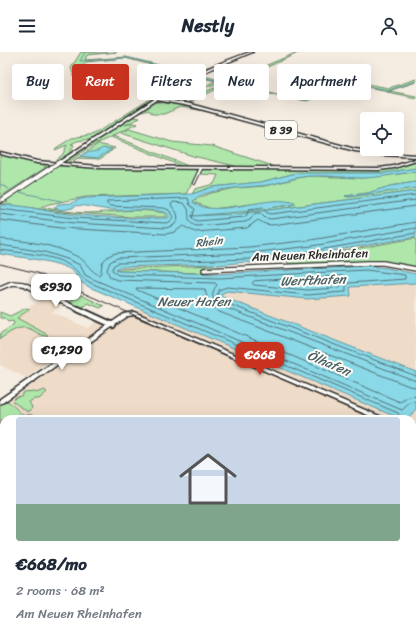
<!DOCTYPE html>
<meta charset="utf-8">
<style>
:root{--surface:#fff;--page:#f2f2f3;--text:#1f2937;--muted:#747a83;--accent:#c8321e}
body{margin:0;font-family:Sriracha,sans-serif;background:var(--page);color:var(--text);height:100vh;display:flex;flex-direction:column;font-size:15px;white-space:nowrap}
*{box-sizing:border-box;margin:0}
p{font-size:13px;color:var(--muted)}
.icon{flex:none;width:22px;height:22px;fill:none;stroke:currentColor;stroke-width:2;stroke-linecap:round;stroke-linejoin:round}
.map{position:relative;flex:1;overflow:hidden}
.panel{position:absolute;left:0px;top:363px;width:416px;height:220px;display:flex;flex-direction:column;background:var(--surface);border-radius:12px 12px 0 0;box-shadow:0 4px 16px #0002}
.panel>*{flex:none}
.top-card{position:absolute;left:12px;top:12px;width:392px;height:36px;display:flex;gap:8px}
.tools{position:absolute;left:360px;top:60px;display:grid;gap:8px}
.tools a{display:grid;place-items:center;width:44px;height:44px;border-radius:4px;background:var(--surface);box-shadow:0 4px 16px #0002;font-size:20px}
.price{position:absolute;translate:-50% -34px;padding:0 9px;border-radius:8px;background:#fff;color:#222;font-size:13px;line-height:26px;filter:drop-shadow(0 1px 2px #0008)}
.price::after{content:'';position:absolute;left:50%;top:24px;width:12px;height:9px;margin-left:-6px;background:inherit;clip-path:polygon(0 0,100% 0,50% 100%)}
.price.selected{background:var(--accent);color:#fff}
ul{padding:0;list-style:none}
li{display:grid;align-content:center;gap:8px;height:212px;padding:0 16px}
li span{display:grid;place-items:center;height:124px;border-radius:4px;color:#555}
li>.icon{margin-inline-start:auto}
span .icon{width:72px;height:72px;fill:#fffc;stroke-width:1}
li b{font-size:17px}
.pill{padding:0 14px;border-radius:4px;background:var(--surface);box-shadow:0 4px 16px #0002;font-size:14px;line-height:36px}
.pill.selected{background:var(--accent);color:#fff}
header{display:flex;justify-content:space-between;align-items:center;height:52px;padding:0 16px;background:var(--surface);font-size:18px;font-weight:700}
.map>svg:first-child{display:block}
</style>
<header><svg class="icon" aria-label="menu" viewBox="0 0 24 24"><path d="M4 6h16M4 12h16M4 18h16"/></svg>Nestly<svg class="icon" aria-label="person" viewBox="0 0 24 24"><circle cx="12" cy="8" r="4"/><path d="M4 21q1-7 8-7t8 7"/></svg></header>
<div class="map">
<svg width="416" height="583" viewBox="0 0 416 583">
<rect width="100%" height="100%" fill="#f6ede2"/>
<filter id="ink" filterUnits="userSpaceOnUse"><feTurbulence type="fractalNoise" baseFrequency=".025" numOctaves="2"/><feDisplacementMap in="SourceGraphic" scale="8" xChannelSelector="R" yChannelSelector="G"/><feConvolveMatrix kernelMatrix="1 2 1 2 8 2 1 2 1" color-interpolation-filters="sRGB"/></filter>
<g filter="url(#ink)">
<g fill="#eedcc8">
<polygon points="416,231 416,320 223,245 221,242 227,239 307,247 351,243 350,235"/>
<polygon points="46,245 63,252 52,260 87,276 98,269 104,272 105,274 74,296 72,295 26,326 0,313 0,283 20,271 11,266"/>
<polygon points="141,257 401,367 4,367 4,579 412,579 412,367 408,367 416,357 416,583 0,583 0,355"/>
</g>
<g fill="#afe7ab" stroke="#6d896b">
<polygon points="81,0 101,1 117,0 87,3 85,8 126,5 191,21 224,9 185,26 92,87 77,89 71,92 74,93 69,102 56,111 53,111 63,102 67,93 55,98 56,96 72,86 94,82 189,23 125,6 86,10 83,14 86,19 89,36 100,43 89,45 78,36 71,16"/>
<polygon points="298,0 300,0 263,17 260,16 262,17 229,31 188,51 219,60 187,51 198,46 193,44 228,31 229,29"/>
<path d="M228,10L197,22L222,29L205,36L202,35L216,29L194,24L167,45L185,51L161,47L162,44C181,30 204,13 228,10Z"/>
<polygon points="338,27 389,36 416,27 416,30 389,39 416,44 416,46 387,40 389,39 349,32 307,49 229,33 232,31 302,48 346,32 333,29"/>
<polygon points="156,50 187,53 212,60 180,55 164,62 152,62 149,58 138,61 133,65 140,66 125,73 132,71 137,72 88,96 66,112 60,111 152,51"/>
<path d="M129,77L172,90L212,94L276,115L382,116C391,115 407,113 413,105L414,107L399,113L387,116L274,115H272L90,114L69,112L98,92L115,96L100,107L77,106L70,112L116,114H181L111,85L114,84L188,114H235L193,104L121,81Z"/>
<polygon points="0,101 40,111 44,113 45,116 0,145"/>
<polygon points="416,109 416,116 385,121 296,121 261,130 212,135 192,142 195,137 214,132 218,123 200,122 201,118 205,117 391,116"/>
<path d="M46,112L101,116L194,117L198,119L186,142L86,145L49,152L41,155C55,158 70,160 84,161C111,161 138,155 165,161L167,165H131L62,160L3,152L8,150L3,148L6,143L46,117Z"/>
<polygon points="416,120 416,130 390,134 368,141 345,144 349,145 416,136 416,139 238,162 191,164 292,153 295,150 275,149 212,157 193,150 196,147 211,141 236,136 265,134 302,125 313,124 362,126"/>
<polygon points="416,186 416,216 382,209 289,212 287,209"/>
<polygon points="214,213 215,216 204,215 202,217 204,219 202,221 119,219 117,217"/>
<polygon points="81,243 104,254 100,256 88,251 81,256 69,250"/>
<path d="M26,256L30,257L17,266L48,283C41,286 34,277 27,276C18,274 7,282 0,287V282L14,272L13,269L8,270L4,266H0V260L10,264Z"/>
<polygon points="44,338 47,340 39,347 34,347 29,350 32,355 31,358 28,360 12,349 16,345 21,344 24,340 34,339 36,341"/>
<polygon points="8,349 23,363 14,367 4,367 4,369 0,370 0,353"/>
<polygon points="0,409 4,409 4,471 0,467"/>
<polygon points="124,579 210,579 215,583 128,583"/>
</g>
<g fill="#8ad9e8" stroke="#64939c">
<polygon points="103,96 112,97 98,106 80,104 85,101 97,99"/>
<path d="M416,116V120C398,121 380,126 362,126C345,126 329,123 313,124C298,124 283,130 268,133C254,135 198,136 193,150C215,169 273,139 296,152L249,159L191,164L238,162L416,139V185L313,202L253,209L250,211L246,210L218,213L214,212L119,215L116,217L118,219L219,222L367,214L387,216L416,222V231L350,235L351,244L307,247L227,239L221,242L223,245L416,320V357L408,367H401L89,235L74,226L76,223C69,209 15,205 0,202V153C20,152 40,158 60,161C95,165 132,167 167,166L169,165L167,161C150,156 131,159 114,158C102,158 85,152 74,154L73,156L62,158L54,156L58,152L72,151L77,148L85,146L192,142L212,135L261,130L296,121H385Z"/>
<polygon points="416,130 416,136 349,145 345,144 368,141 390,134"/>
</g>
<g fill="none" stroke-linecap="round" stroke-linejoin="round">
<g stroke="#517177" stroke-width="1">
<polyline points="0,157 74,166 166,171 171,169 173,165 169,158 164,156 110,154 106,151 108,149 188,146 190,153 195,157 192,166 197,169 244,165 247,163 249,157 263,155 267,161 271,162 416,143"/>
<path d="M0,162L74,171L166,176L174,173L178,168L177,161L171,153L173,150L184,151C185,153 187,155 188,157C190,166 186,171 197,174L245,170L250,168L255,161H260L265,166L271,167L416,148"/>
<polyline points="0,168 61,176 166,182 175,180 183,174 195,180 222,178 247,176 258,168 265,172 271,173 416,154"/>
<path d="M416,176L312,194L249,201L117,206L110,210L107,218L110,225L117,228L215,231L217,233C211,240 211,247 219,253L416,329"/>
<polyline points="416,181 313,199 249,207 118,211 114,213 112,218 118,223 219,226 366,218 405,223 405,227 349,231 346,233 346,239 344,240 307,243 227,235 219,238 217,244 221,249 416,324"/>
<path d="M0,187C26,189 55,192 78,205C87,210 90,219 99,223L101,221C101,210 105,204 116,201L249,195L311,188L416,170"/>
<polyline points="0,193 45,200 67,207 80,213 85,223 93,227 402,358 410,351 416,350"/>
<path d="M0,198C20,201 50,202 67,212C79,218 79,225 91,231L398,361L401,367"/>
<polygon points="344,224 346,227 339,236 307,238 254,233 252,231 254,229"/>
<polyline points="416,335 409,334 217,259 208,251 205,237 136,236 137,238 400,350 409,345 416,344"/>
</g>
<g stroke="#64939c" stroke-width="1">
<polyline points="85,0 80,9 127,6"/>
<polyline points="129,6 186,21"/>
<polyline points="197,24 221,30"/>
<polyline points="348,31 389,38 416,29"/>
<polyline points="232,32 263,40"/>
<polyline points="265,41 306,48 346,32"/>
<polyline points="0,132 9,137"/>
<polyline points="19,140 61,149"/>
</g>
<g fill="#908c86" fill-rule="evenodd">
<polygon points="30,362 34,363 36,367 17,367 18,364"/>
<polygon points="4,367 4,375 0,376 0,368"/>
<polygon points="4,400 4,409 0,410 0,401"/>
<polygon points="0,466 4,467 4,480 0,479"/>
<polygon points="112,579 128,579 130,583 114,583"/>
<polygon points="255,579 271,579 273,583 257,583"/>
<polygon points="302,579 317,579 315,583 300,583"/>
<polygon points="330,579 347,579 349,583 332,583"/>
<polygon points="356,579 372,579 370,583 354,583"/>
<polygon points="377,579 395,579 397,583 379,583"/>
</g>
<g fill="#908c86" fill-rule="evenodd">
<polygon points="0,385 4,386 4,408 0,407"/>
<polygon points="211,579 250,579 252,583 213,583"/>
</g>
<g stroke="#2b2b2b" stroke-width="4.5">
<polyline id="minor-far3" points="194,131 201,116"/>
</g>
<g stroke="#2b2b2b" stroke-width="6">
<g id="minor-far2">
<polyline points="204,218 368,211 383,211 416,217"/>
<polyline points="0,236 12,231 23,232 80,258"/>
</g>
</g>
<g stroke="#2b2b2b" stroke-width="8">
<polyline id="minor-far1" points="78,257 113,273"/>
</g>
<g stroke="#2b2b2b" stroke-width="8">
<g id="minor">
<polyline points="412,426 416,419"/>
<polyline points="412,522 416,530"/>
<polyline points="31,583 35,579"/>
</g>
</g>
<g stroke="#2b2b2b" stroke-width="3">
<g id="tertiary">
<polygon points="0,100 37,109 99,114 379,116 394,114 416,107 416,109 394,116 379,118 99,116 37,111 0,102"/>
<polygon points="134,260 384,366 385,367 377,367 134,263 128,264 2,351 0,352 0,347 124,262"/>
<polygon points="412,378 416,379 416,384 412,383"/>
</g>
</g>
<g stroke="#2b2b2b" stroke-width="2.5">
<path id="secondary" d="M250,0H253L202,21L179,33L155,48L153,47C180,26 217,12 250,0Z"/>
</g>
<g stroke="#2b2b2b" stroke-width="3">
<g id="primary">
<polygon points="156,46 190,52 355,97 382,101 416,103 416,105 382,103 355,99 189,54 157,48 61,111 58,110"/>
<polygon points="2,146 6,147 0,151 0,148"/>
</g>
</g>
<use href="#minor-far3" stroke="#fdfcf7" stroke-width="2.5"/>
<use href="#minor-far2" stroke="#fdfcf7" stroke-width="3.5"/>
<use href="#minor-far1" stroke="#fdfcf7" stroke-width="4.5"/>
<use href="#minor" stroke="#fdfcf7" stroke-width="5.5"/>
<use href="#tertiary" fill="#fdfcf7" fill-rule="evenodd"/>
<use href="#secondary" fill="#fdfcf7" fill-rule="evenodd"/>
<use href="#primary" fill="#fdfcf7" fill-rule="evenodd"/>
<g stroke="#2b2b2b" stroke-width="1">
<polyline points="0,212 37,221 374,367"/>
<polyline points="412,384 416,385"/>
</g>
<g stroke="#2b2b2b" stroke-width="6" stroke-linecap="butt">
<polyline id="primary-bridge" points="4,147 60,110"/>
</g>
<use href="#primary-bridge" stroke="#fdfcf7" stroke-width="4"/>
</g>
</g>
<g text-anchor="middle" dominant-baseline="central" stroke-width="4" stroke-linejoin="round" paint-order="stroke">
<rect fill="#fdfcf7" stroke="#6a6a68" stroke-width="1" x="265" y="69" width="32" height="18" rx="3"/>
<g font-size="11" font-weight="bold" fill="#2b2b2b">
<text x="281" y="78">B 39</text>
</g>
<g font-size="11" font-style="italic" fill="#485f64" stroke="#fdfcf7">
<text transform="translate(209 190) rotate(-7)">Rhein</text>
</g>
<g font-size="12" fill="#2b2b2b" stroke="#fdfcf7">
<text transform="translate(310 203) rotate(-2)">Am Neuen Rheinhafen</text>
</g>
<g font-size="13" font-style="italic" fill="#485f64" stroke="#fdfcf7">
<text transform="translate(313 228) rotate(-2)">Werfthafen</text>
<text x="194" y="249">Neuer Hafen</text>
<text transform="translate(329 311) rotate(23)">Ölhafen</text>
</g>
</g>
</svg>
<div class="tools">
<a><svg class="icon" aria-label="locate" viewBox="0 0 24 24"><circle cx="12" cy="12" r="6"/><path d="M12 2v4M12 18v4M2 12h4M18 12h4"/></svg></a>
</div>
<b class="price" style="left:56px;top:256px">€930</b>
<b class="price" style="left:62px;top:319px">€1,290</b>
<b class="price selected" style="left:260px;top:324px">€668</b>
<div class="top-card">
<a class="pill">Buy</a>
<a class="pill selected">Rent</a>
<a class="pill">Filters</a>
<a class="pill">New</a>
<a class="pill">Apartment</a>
</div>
<section class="panel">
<ul>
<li><span style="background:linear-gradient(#c9d6e8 70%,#7fa58c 0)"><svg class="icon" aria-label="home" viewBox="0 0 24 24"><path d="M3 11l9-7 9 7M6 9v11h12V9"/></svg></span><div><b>€668/mo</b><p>2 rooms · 68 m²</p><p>Am Neuen Rheinhafen</p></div></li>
</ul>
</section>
</div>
